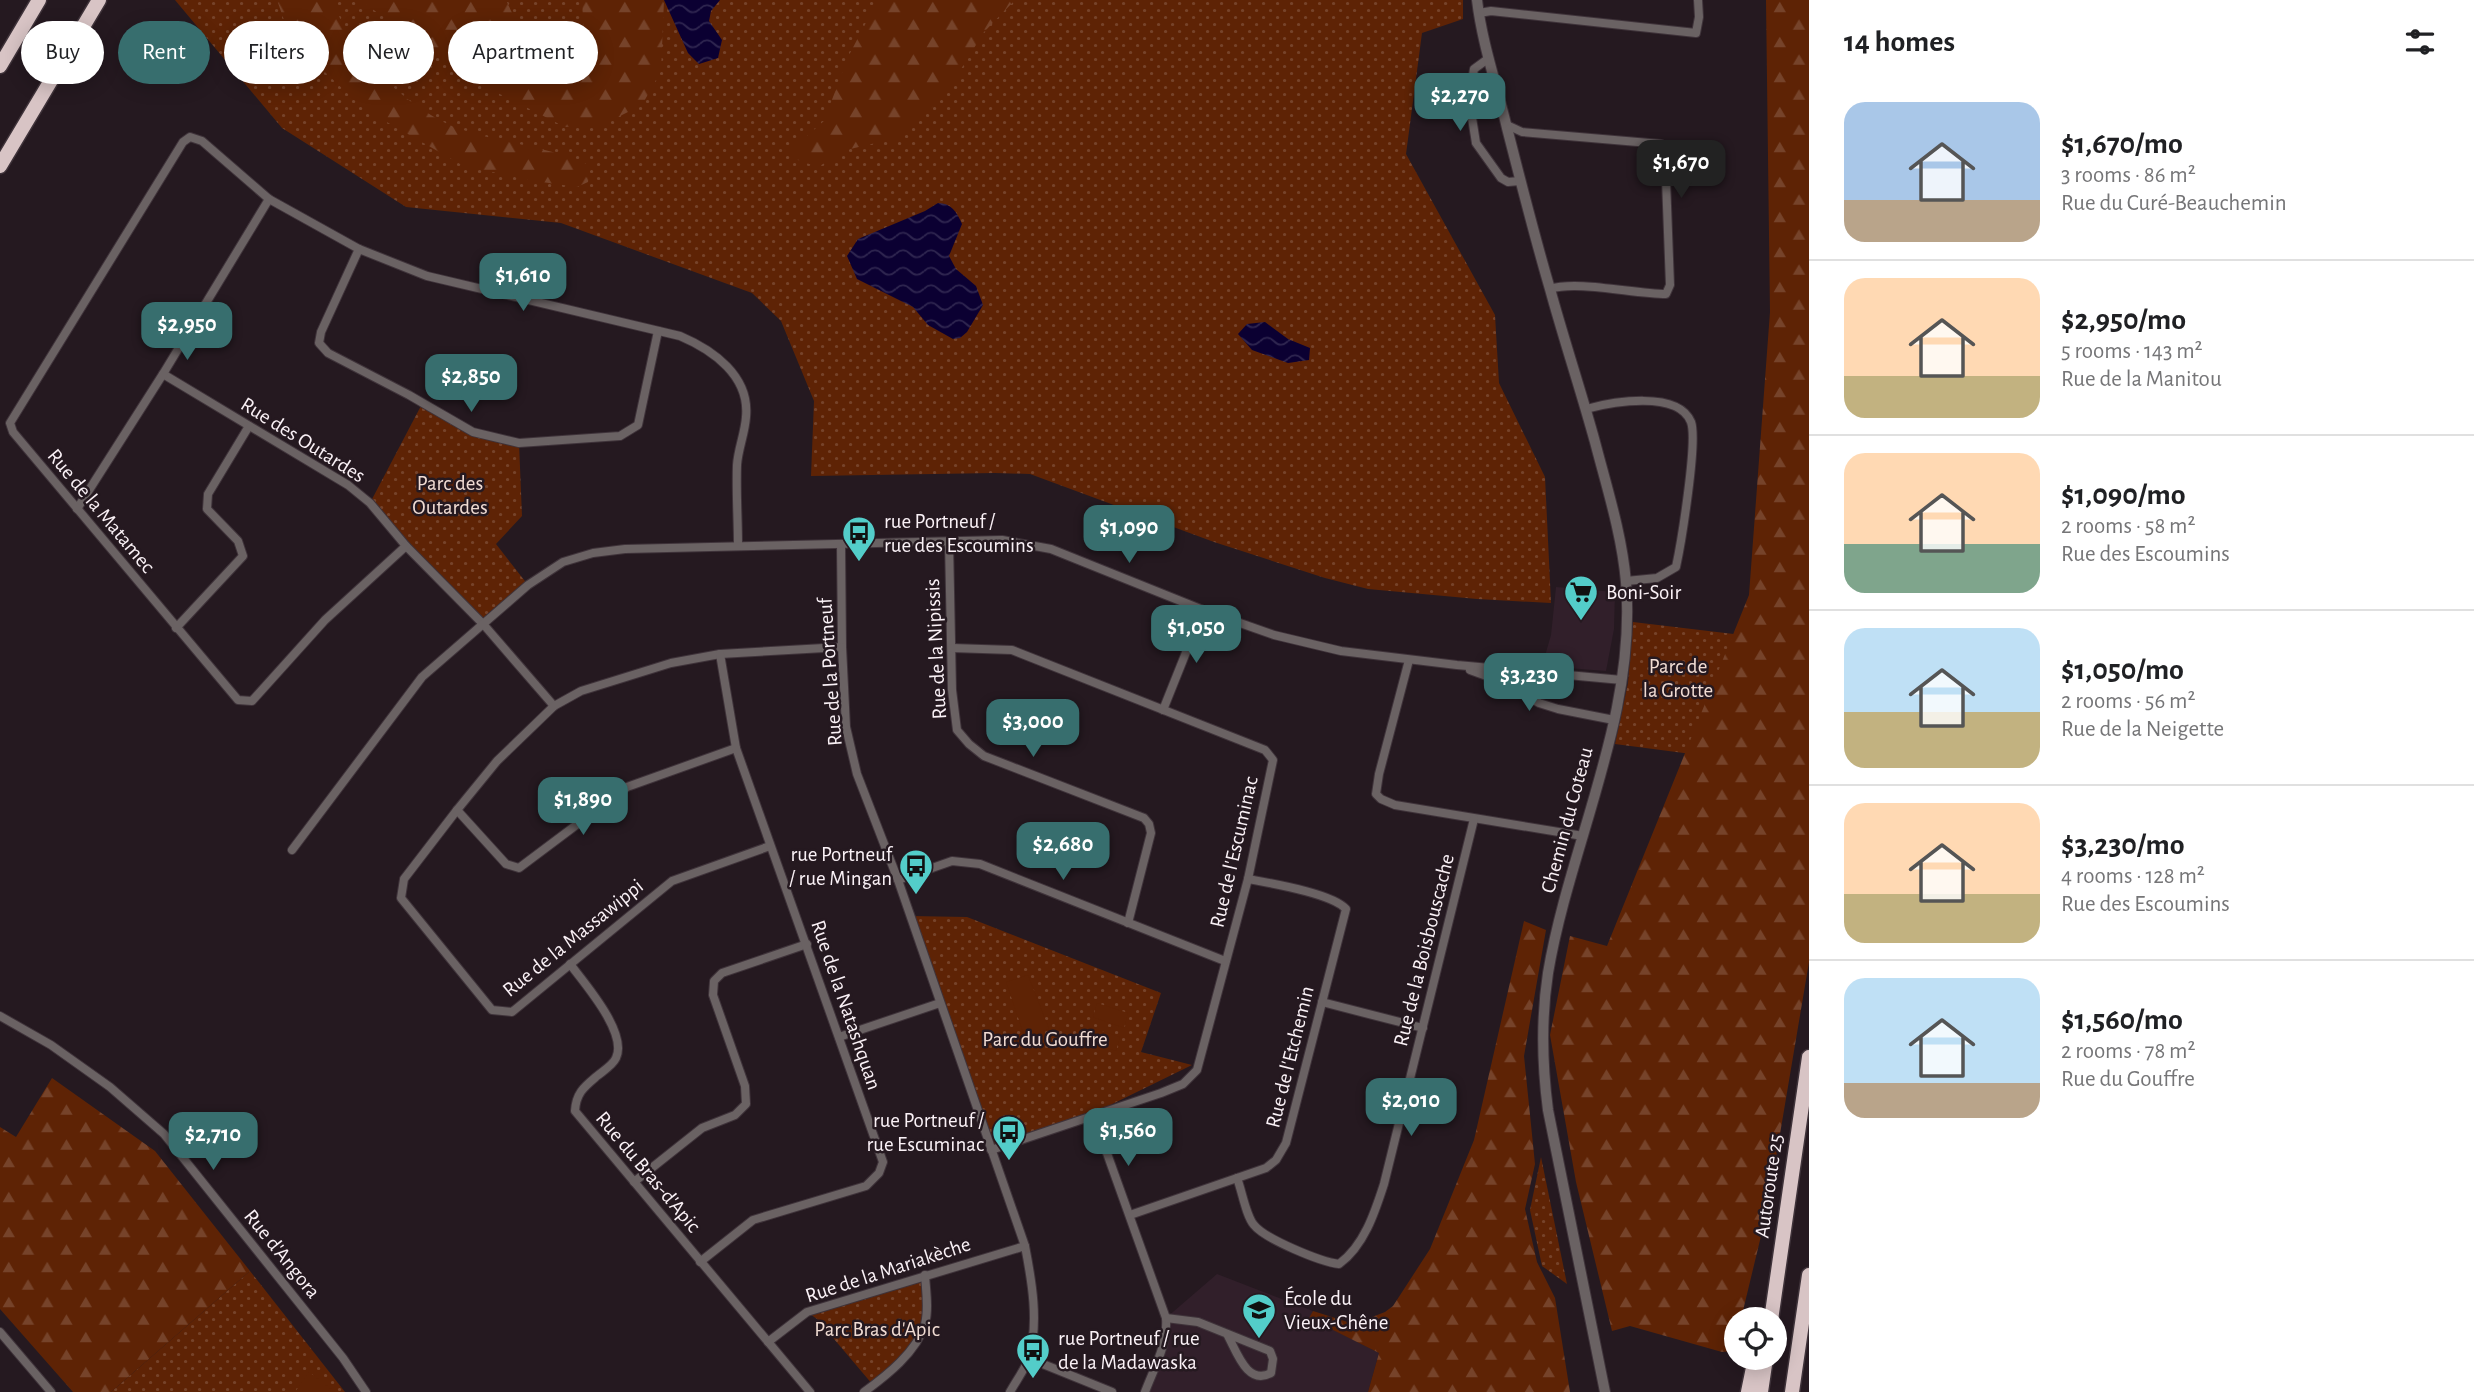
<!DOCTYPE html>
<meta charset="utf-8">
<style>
:root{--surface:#fff;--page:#f2f2f2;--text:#202124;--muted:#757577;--line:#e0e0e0;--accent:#376e6e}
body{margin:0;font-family:"Alegreya Sans",sans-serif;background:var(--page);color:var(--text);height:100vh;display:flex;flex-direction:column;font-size:26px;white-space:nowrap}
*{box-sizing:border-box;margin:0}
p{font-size:23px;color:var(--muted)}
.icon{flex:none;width:38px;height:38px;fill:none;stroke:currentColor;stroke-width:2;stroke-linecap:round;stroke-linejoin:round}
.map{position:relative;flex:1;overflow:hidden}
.side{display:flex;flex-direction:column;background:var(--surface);width:665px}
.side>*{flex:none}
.hud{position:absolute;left:21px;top:21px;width:665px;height:63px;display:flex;gap:14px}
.fabs{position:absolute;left:1724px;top:1307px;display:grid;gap:14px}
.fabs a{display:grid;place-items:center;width:63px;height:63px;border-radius:50%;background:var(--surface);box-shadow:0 4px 18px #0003;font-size:35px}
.price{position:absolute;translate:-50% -60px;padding:0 16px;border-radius:14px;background:var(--accent);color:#fff;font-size:23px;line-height:46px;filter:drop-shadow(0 2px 4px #0008)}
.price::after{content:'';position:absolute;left:50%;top:42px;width:21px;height:16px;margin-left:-10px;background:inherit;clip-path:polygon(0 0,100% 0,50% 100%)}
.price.selected{background:#222;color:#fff}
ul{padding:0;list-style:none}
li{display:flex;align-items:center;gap:21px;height:175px;padding:0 35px}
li+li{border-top:2px solid var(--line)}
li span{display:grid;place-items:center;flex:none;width:196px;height:140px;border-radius:21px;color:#555}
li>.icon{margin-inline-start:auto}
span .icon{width:84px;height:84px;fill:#fffc;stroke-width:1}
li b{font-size:30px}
h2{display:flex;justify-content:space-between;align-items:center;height:84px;padding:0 35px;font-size:30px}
.pill{padding:0 24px;border-radius:32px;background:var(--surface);box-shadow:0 4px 18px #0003;font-size:24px;line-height:63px}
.pill.selected{background:var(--accent);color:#fff}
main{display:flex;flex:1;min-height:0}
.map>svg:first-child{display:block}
</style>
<main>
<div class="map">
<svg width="1809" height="1392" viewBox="0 0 1809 1392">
<defs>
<pattern id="green-dots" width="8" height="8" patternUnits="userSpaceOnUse" patternTransform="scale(1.75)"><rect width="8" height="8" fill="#5e2305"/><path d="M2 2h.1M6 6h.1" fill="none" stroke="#76432a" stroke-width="1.8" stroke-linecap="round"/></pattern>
<pattern id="forest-firs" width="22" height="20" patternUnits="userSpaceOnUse" patternTransform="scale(1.75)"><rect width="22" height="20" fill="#5e2305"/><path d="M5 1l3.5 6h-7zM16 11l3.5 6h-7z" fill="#76432a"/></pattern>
<pattern id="water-waves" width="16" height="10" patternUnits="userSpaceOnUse" patternTransform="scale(1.75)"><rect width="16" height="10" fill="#0b0032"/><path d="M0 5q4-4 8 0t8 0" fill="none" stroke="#2f2650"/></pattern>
</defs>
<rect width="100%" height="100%" fill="#251920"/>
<g fill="#311f2a">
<polygon points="1556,587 1615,592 1614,629 1606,671 1542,666 1551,635"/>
<polygon points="1217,1274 1313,1311 1310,1318 1379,1353 1368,1392 1145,1392 1163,1348 1166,1318"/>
</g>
<g fill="url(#green-dots)">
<polygon points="175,0 1463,0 1463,19 1422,33 1406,154 1495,315 1499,383 1545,477 1551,603 1477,599 1368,589 1325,578 1214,542 1030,474 995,473 811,476 814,401 781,321 752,293 561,223 406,207 282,128"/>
<polygon points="423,402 473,432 519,443 522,516 496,544 528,585 484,625 370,503"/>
<polygon points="1633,622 1742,635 1699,755 1615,744 1628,683"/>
<polygon points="909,916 967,917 1161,993 1141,1052 1192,1065 1094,1113 993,1146"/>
<polygon points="1541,1157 1567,1284 1542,1266 1530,1210"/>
<polygon points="250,1271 345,1392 111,1392"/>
<polygon points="925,1275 927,1298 917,1341 873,1385 817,1319 807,1312"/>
</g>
<g fill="url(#forest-firs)">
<path d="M277,0H335C341,49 412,111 457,128C501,144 550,146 591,166L588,182L577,187L528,180L462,165L364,109L291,40Z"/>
<polygon points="359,0 506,0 530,52 557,78 581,82 586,75 582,0 664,0 661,71 642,105 602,125 565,127 490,89"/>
<polygon points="878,0 1015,0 984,32 943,98 897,138 846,150 818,167 795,159 792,149 824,121 848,57"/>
<polygon points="1766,0 1809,0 1809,962 1767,1211 1741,1319 1736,1320 1733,1351 1722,1352 1630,1326 1612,1331 1576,1182 1550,1035 1570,936 1607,946 1749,595 1770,312"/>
<polygon points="1524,921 1546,930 1524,1056 1535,1164 1525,1209 1537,1262 1555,1298 1570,1392 1368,1392 1379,1353 1309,1318 1313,1311 1354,1324 1385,1312 1393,1306 1430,1249 1474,1140"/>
<polygon points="52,1078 155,1151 250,1271 111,1392 73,1392 0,1309 0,1127 16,1137"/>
</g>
<g fill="#5e2305">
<polygon points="1028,975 1049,1029 1025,1038 1006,982"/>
<polygon points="1097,1003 1128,1013 1124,1028 1093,1017"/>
<polygon points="1090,1027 1120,1037 1116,1051 1085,1041"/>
<polygon points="309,1372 335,1392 295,1392"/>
</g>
<g fill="url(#water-waves)">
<polygon points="664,0 720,0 711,11 709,21 722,40 718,58 699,64 688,53"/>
<path d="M938,203C951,203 957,212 962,224L949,256L956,269L976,286L983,305L967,332L960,338L953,339L928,325L913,307L857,279L847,256L858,239L925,211Z"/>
<polygon points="1265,322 1288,339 1310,348 1309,360 1288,363 1252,350 1238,334 1247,324"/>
</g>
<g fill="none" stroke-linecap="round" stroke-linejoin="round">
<g stroke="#3f333a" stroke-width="10">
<g id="minor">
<polyline points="1479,13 1491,11 1696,33 1699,17 1698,0"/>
<polyline points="1489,58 1474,69 1469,99 1476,143 1501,178 1508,182 1520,181"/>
<path d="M1507,125L1522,132L1661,144L1665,153L1670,285L1666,294C1634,294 1577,280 1550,289"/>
<polyline points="359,249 321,332 319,343 328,353 409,395 473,432 519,443 620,436 638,425 658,331"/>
<polyline points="163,374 348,485 370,503 406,546 484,625 554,706"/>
<path d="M1586,409C1612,402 1678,390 1691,422C1698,441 1681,544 1676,567L1657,578L1626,581"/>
<polyline points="77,509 163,374 269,199"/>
<polyline points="949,542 952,690 957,730 969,744 984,756 1144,818 1149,824 1151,833 1128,923"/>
<path d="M841,545L842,647L846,727L857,774L898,880L1025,1246C1032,1282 1039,1322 1029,1358C1025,1369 1016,1381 1010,1392"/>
<path d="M406,546L325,620L252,701L238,700L13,432L10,423L183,142L190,137L202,141L269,199L359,249L427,276L680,336C713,350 750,376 746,417C745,433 738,449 737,465C736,492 738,519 738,546"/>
<polyline points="176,628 243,556 238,541 207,509 208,494 249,426"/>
<polyline points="952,648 1012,650 1265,750 1273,760 1248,879 1197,1070 1183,1084 1161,1093 991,1150"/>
<polyline points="1409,660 1379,774 1376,794 1381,799 1395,805 1583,836"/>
<polyline points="1470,670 1503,682 1539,703 1558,709 1614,720"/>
<polyline points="1163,710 1203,610"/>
<polyline points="457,810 506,864 519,868 627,787 736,748"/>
<polyline points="770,846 672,881 512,1012 492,1010 401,898 404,879 457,810 497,761 554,706 581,691 671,663 720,654 842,647"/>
<polyline points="292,850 422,677 528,585 563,562 593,553 625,549 1002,540 1051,549 1203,610 1274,635 1341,651 1457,665 1622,680"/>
<polyline points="898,880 952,861 980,864 1225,961"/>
<path d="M570,964C585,984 628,1033 616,1058C613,1065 603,1071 597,1076C584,1087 576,1093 575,1111L810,1392"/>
<polyline points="1322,1002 1423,1028"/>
<polyline points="0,1016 51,1045 110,1087 164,1134 343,1358 366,1392"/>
<polyline points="839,1037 940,1003"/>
<path d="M1094,1117L1166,1318C1168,1344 1154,1368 1145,1392"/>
<path d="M1237,1178C1242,1191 1246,1216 1254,1225C1265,1239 1321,1262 1339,1264C1364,1246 1375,1212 1384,1184L1474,819"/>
<polyline points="634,1182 702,1128 735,1115 746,1104 745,1086 713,995 714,981 722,973 807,944"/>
<path d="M1130,1215L1266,1168L1276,1160L1286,1143L1346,909C1332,893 1269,883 1248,879"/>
<polyline points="700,1262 753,1220 866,1186 879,1173 883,1162 736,748 720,654"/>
<path d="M1166,1318L1198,1322L1270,1351L1273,1359L1271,1373C1247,1386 1237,1352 1227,1334"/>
<polyline points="0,1332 51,1392"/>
<polyline points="768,1342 807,1312 1025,1246"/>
<polyline points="1028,1358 1112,1392"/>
<path d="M864,1392C886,1376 917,1352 925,1324C929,1309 926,1291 925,1275"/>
</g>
</g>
<g stroke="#3f333a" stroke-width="12">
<path id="tertiary" d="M1477,0C1482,43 1497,86 1507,128C1521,182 1534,235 1550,289C1564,340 1581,391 1595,442C1607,488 1622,535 1626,582C1637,717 1570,843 1548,973C1541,1019 1542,1064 1548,1110L1605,1392"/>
</g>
<g stroke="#3f333a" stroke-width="17">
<g id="motorway">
<polyline points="0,66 39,0"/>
<polyline points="0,166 99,0"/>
<polyline points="1771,1320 1809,1057"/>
<polyline points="1748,1392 1755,1358"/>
<polyline points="1761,1392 1766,1358"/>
<polyline points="1792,1392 1809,1275"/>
</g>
</g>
<use href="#minor" stroke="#6a6263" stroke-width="8"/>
<use href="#tertiary" stroke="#6a6263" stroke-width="10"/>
<use href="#motorway" stroke="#d8c4c5" stroke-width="14"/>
</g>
<defs>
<g id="bus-pin" transform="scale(1.75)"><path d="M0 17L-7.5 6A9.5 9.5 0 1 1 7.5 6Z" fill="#53cdc9" stroke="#251920"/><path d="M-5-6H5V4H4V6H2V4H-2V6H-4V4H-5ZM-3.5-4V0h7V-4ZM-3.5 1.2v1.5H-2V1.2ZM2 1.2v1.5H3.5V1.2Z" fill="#111"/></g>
<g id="supermarket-pin" transform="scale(1.75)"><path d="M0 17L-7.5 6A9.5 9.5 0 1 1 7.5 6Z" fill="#53cdc9" stroke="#251920"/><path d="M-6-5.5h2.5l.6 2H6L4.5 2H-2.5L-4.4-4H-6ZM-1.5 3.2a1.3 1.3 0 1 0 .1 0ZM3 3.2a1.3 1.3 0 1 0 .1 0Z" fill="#111"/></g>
<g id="school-pin" transform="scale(1.75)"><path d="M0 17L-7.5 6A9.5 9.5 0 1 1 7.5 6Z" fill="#53cdc9" stroke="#251920"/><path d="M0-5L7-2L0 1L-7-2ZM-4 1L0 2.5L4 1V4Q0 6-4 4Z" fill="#111"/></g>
</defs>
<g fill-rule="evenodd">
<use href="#bus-pin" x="859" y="533"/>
<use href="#supermarket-pin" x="1581" y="592"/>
<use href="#bus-pin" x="916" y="866"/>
<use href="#bus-pin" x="1009" y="1132"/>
<use href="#school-pin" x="1259" y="1310"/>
<use href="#bus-pin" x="1033" y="1350"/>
</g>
<g text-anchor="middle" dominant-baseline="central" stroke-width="5" stroke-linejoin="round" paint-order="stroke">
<g font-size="21" fill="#faf1f6" stroke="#251920">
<text transform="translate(303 440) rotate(32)">Rue des Outardes</text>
<text transform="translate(101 511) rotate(50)">Rue de la Matamec</text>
<text transform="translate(936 649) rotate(-93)">Rue de la Nipissis</text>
<text transform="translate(830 672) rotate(-94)">Rue de la Portneuf</text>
<text transform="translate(1567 820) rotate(-75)">Chemin du Coteau</text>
<text transform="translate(1234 852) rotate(-77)">Rue de l'Escuminac</text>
<text transform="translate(573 938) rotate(-39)">Rue de la Massawippi</text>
<text transform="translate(1424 950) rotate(-76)">Rue de la Boisbouscache</text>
<text transform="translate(846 1005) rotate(71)">Rue de la Natashquan</text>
<text transform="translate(1290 1057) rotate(-76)">Rue de l'Etchemin</text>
<text transform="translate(648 1172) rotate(50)">Rue du Bras-d'Apic</text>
<text transform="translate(1769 1186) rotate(-82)">Autoroute 25</text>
<text transform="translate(282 1254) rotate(51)">Rue d'Angora</text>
<text transform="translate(888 1270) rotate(-18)">Rue de la Mariakèche</text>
</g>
<g font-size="21" fill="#f1dcd3" stroke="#251920">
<text x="450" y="483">Parc des<tspan x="450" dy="24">Outardes</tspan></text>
<text x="1678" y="666">Parc de<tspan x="1678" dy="24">la Grotte</tspan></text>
<text x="1045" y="1039">Parc du Gouffre</text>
<text x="877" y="1329">Parc Bras d'Apic</text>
</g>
<g font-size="21" fill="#faf1f6" stroke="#251920" text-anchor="start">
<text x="884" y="521">rue Portneuf /<tspan x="884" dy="24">rue des Escoumins</tspan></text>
<text x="1606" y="592">Boni-Soir</text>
<text x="892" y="854" text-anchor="end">rue Portneuf<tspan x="892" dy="24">/ rue Mingan</tspan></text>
<text x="984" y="1120" text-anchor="end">rue Portneuf /<tspan x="984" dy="24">rue Escuminac</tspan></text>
<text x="1284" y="1298">École du<tspan x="1284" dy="24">Vieux-Chêne</tspan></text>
<text x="1058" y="1338">rue Portneuf / rue<tspan x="1058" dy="24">de la Madawaska</tspan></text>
</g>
</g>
</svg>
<div class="fabs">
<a><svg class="icon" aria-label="locate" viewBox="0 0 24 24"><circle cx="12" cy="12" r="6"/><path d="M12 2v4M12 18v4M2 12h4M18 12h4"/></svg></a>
</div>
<b class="price" style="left:1460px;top:133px">$2,270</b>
<b class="price selected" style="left:1681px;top:200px">$1,670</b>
<b class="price" style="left:523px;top:313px">$1,610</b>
<b class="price" style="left:187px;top:362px">$2,950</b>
<b class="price" style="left:471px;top:414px">$2,850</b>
<b class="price" style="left:1129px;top:565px">$1,090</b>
<b class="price" style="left:1196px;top:665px">$1,050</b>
<b class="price" style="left:1529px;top:713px">$3,230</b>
<b class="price" style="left:1033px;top:759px">$3,000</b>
<b class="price" style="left:583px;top:837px">$1,890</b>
<b class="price" style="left:1063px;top:882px">$2,680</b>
<b class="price" style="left:1411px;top:1138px">$2,010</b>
<b class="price" style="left:1128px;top:1168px">$1,560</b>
<b class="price" style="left:213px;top:1172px">$2,710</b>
<div class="hud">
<a class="pill">Buy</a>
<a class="pill selected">Rent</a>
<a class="pill">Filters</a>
<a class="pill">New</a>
<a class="pill">Apartment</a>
</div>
</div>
<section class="side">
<h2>14 homes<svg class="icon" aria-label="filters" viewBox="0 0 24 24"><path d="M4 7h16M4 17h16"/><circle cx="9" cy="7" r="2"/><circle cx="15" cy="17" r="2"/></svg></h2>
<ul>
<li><span style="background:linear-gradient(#a9c7e8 70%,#b9a48a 0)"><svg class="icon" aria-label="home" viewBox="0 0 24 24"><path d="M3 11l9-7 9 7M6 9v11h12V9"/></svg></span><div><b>$1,670/mo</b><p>3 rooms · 86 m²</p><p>Rue du Curé-Beauchemin</p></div></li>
<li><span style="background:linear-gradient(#ffd9b3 70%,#c2b280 0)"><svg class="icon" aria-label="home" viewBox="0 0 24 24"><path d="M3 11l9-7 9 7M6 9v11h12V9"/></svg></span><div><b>$2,950/mo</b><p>5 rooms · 143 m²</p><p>Rue de la Manitou</p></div></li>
<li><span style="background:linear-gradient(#ffd9b3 65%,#7fa58c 0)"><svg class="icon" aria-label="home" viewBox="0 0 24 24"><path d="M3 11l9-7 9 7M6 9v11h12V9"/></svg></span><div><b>$1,090/mo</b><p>2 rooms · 58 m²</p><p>Rue des Escoumins</p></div></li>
<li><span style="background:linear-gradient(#bfe0f5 60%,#c2b280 0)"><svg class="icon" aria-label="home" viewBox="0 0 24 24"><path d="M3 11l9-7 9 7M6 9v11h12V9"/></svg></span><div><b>$1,050/mo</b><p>2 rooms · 56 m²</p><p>Rue de la Neigette</p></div></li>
<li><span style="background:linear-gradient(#ffd9b3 65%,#c2b280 0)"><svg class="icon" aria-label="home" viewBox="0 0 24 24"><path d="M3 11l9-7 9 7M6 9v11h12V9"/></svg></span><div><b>$3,230/mo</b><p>4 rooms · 128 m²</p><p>Rue des Escoumins</p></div></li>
<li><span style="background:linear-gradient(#bfe0f5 75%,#b9a48a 0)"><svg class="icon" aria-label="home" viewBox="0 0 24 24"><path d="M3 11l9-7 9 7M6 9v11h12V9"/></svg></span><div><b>$1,560/mo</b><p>2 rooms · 78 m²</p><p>Rue du Gouffre</p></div></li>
</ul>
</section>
</main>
